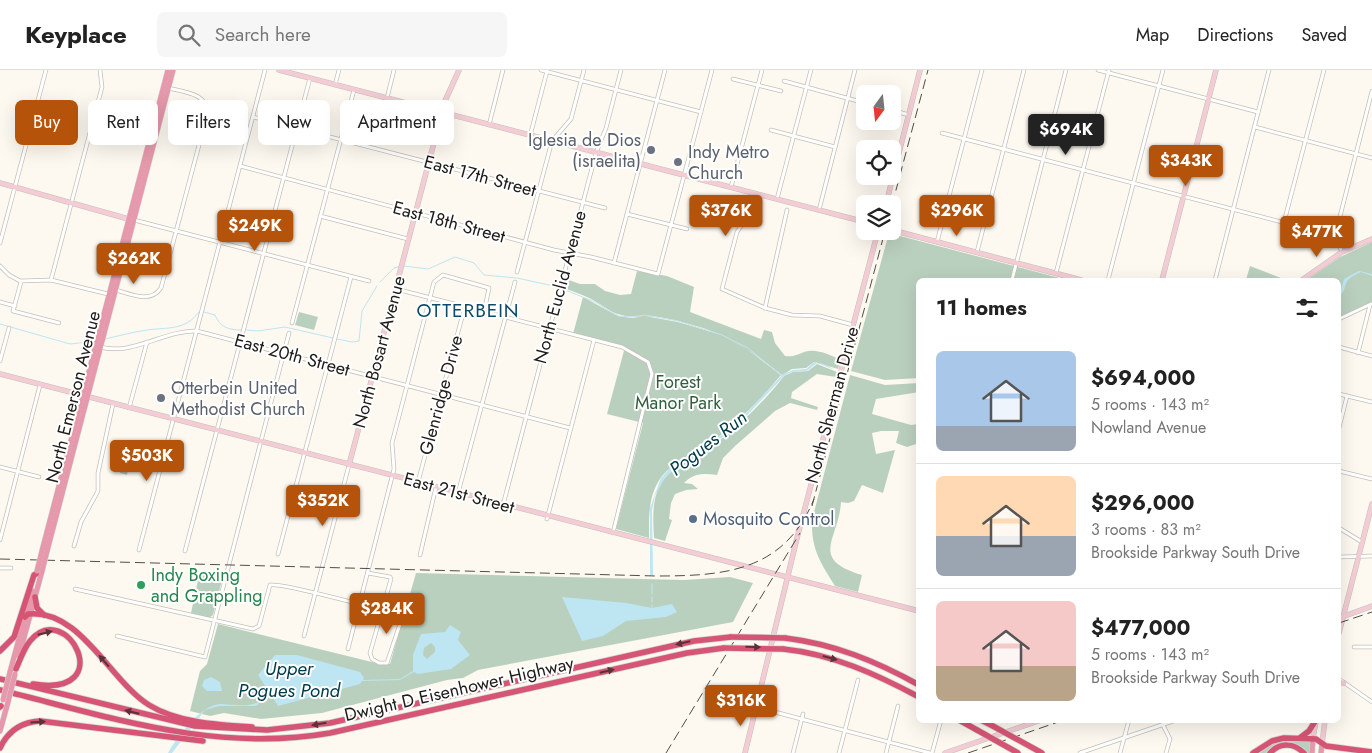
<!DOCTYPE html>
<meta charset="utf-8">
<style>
:root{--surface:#fff;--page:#f6f6f6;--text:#222;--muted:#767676;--line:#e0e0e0;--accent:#b45309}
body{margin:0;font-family:Jost,sans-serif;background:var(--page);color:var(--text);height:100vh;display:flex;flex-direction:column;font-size:19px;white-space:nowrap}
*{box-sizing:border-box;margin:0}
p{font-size:16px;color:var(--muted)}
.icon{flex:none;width:28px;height:28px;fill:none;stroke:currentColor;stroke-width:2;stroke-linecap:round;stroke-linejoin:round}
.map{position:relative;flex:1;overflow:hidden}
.drawer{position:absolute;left:916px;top:208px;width:425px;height:445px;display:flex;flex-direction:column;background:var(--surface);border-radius:8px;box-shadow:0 5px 20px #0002}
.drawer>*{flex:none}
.guide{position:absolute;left:15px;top:30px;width:475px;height:45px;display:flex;gap:10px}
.needle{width:32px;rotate:195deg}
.controls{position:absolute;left:856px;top:15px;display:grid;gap:10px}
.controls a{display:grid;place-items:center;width:45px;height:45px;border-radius:8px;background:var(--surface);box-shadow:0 5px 20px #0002;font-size:25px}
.price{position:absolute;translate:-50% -42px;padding:0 11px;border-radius:5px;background:var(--accent);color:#fff;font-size:16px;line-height:32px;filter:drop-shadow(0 1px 2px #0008)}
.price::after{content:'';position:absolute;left:50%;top:30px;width:15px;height:11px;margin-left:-8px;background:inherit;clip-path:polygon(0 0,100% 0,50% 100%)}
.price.current{background:#222;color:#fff}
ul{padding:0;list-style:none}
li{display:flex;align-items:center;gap:15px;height:125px;padding:0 20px}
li+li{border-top:1px solid var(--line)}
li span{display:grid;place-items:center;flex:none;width:140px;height:100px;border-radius:8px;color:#555}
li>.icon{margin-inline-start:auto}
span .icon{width:60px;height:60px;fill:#fffc;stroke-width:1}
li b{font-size:21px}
h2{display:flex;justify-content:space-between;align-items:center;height:60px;padding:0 20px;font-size:21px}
.tag{padding:0 18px;border-radius:8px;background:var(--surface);box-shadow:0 5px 20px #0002;font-size:18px;line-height:45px}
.tag.current{background:var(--accent);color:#fff}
header{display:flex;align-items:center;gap:30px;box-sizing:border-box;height:70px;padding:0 25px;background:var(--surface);border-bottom:1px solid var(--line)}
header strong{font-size:24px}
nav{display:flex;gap:28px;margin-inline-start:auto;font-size:18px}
.search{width:350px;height:45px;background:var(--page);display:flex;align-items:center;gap:12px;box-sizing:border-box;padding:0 18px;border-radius:8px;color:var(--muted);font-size:19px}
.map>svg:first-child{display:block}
</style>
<header>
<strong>Keyplace</strong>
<div class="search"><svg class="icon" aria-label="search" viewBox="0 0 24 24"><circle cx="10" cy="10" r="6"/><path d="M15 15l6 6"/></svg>Search here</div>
<nav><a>Map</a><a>Directions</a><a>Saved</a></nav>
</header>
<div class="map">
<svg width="1372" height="683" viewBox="0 0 1372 683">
<rect width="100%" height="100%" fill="#fdf9f0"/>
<g fill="#bad0be">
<polygon points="889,163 1067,210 919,210 919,308 885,310 851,301"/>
<polygon points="1372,172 1372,232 1339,247 1339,210 1307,210 1340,187"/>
<polygon points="1250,196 1286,210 1246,210"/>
<path d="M637,201L667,206L694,217L690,242L761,269L764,260L772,262L775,273L785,286C794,287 796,285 804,282C817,278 829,285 841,290L838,299L814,292L806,298L792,299L782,305C738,270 715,258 659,247C646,245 631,249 618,244C610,242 605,237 598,233C587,226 575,222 563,218L566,209L580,214H595L605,221L620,225L631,224Z"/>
<path d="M583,227L618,246L632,248L645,246L678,252L722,265L747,279L781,305C757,334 731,359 700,381C686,391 670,394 660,409C648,427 649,447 649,468L616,459L643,353L607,344L625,277L573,264Z"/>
<polygon points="299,242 318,247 314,260 295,255"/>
<path d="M817,294L837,302L836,307L817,304L792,322L791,328L818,337L817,340L790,333L775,341L735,376L723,388L717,405C704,403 693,403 684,413L692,414L698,419L686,420L675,424L671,433L669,449L672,450L665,471L654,468C653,447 651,427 664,409C675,395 697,387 712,376C739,356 763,333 784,306L793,302L808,301Z"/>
<path d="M850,305L885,315L919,313V322L876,329L872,344L911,355L919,354V373L907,377L896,373L899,361H881L872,363L876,384L895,380L883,423L862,415L854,431L848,433L841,432C839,469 808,489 862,505L858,522L835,516C820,492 811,479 812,450Z"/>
<polygon points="123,390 130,392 127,405 120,403"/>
<polygon points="200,501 224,502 213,545 209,548 191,543"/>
<polygon points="416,503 684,510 730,507 753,513 733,552 478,600 463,608 447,610 322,643 261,649 224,643 210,646 190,641 200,601 207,594 218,554 376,593 390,594"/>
<polygon points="1281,670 1310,670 1310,683 1306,683 1294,674 1268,683 1256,683 1270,674"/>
</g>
<g fill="#bde5f2" fill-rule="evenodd">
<path d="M1359,201L1372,204V206L1361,202C1338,212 1351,216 1339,226L1344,209Z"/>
<polygon points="814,292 824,294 835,300 817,293 807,301 792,302 784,306 738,355 700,384 676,397 664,409 655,426 652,440 653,505 650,505 650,438 661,408 673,395 699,382 736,354 783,304 793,300 806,299"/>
<polygon points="562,527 626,533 652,538 672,534 677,542 666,547 626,551 603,566 582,571"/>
<path d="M450,555L461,562L458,570L470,585L451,599L418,604L414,602L400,610L362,611L360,614L278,636L258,605L275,585H297L360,602L364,608L363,610L400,609L413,601V585L421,564L445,562ZM431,573L435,577V582L427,589L423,585L424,578Z"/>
<polygon points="211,607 220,612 222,621 207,621 202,616 204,610"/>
<path d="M258,632L259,634L256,636H219L205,640L172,683H168C176,668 202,634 220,634C232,634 247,638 258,632Z"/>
</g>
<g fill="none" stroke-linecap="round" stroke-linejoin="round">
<g stroke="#bde5f2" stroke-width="1">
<polyline points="404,196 428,199 455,187 474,193 484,205 517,208 558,217"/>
<polyline points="380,212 394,198 398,197"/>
<polyline points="563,219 595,232 619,246 631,247 645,245 678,251 722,265 748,278 782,306"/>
<path d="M204,242L215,245C220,257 228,260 241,260"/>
<polyline points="0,254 70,274 96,271"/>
<polyline points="246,260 258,261 285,257 333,268"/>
<path d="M105,269C118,266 133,262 147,260C168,257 185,261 199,242"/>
<polyline points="337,269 352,272 359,271 362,241 377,216"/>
<polyline points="652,524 652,514"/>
<polyline points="652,532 652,527"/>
<polyline points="652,538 652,535"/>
<polyline points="259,632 262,629"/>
</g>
<g stroke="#c4c0b7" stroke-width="4.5">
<g id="street">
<polyline points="541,0 701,42"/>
<polyline points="1098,0 1258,42"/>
<polyline points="733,9 781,21"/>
<polyline points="784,11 865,33"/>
<polyline points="335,15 339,0"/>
<polyline points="387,28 394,0"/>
<polyline points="892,40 909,45"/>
<polyline points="253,47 605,138"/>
<polyline points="489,55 503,0"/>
<polyline points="1255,57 1372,88"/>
<polyline points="771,60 835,77"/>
<polyline points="942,63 1335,166"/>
<polyline points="530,66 547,1"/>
<polyline points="240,96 554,180 591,187 658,204 712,0"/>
<polyline points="731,117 762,0"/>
<polyline points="755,123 749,144 737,162 722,219 765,238 792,245 820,246 853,255"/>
<polyline points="777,129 811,0"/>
<polyline points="819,140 855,0"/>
<polyline points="627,144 687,159"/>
<polyline points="320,146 408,169"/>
<polyline points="134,150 369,211"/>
<polyline points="1284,152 1324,0"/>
<polyline points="937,172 982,0"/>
<polyline points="0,173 46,0"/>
<polyline points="977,182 1024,0"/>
<polyline points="1342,182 1335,166 1372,21"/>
<polyline points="614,193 665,0"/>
<polyline points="0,196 9,205 20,211 51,210 108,224"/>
<polyline points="517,202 552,71 571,49 584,0"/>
<polyline points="1056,203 1109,0"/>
<polyline points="51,210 102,17 100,0"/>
<polyline points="1012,210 1066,0"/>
<polyline points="1108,210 1163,0"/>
<polyline points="1215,210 1269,0"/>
<polyline points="21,212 13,241 59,253"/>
<polyline points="396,219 622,277 648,292 652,304 613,463"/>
<path d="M116,220C131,224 150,234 161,218L207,45C209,23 184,22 168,18"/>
<polyline points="0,232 15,236"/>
<polyline points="765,238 787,140"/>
<polyline points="1339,249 1371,234"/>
<polyline points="292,253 354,20"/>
<path d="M100,277C133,286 164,260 197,261L570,358"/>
<polyline points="1339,277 1372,286"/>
<polyline points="1358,283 1370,235"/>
<polyline points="0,291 9,258"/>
<polyline points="1339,324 1372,332"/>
<polyline points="129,338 147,272"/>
<polyline points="1339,358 1347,326"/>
<polyline points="0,397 39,407"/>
<polyline points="1339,401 1372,409"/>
<polyline points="418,412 465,236"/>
<polyline points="458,423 515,212"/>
<polyline points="503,435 596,83 606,58 621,0"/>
<polyline points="547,449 594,270"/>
<polyline points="1339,458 1362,472"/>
<polyline points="0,470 40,315"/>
<polyline points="74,476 81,452 98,421 98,403 113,334"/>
<polyline points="139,480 265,0"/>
<polyline points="185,481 310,8"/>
<polyline points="278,484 351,207"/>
<polyline points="420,485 436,417"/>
<polyline points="1339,487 1372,486"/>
<polyline points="0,498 11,498"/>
<path d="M75,519L253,559L259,556L270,515C282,513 391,541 402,548L387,593H379L372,589L370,583L391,509L390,507L368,503"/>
<polyline points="117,566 205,587 289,263"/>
<polyline points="304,566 349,395"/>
<polyline points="1354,577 1372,577"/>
<polyline points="348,579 394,399 392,373 434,212 443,205 489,218 484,242"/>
<polyline points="1339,609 1372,632"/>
<polyline points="756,637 930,683"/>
<polyline points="1163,655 1170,669 1166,683"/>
<polyline points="793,683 803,644"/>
<polyline points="839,683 858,610"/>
<polyline points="886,683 898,636"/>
<polyline points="932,683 941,650"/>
<polyline points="1080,683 1176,650"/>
<polyline points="1120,683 1129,650"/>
</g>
</g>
<g stroke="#c4c0b7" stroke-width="5.5">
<g id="secondary">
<polyline points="279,0 865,152"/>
<polyline points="0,113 132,150"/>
<polyline points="886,134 920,0"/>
<polyline points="892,160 1081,210"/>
<polyline points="1162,210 1216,0"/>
<polyline points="1302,210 1342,182 1372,169"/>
<polyline points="0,304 919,541"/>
<polyline points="349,395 445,31 459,0"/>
<polyline points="1339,548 1372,536"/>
<polyline points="1339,563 1372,434"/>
<polyline points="1339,612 1344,613"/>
<polyline points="1313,668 1316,651"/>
<polyline points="1322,674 1325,650"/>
<polyline points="745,683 797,468 878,161"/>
<polyline points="945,683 1041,650"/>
</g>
</g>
<g stroke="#d6d6d5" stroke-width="6">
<g id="primary">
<polyline points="42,481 168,0"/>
<polyline points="47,481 173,0"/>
<polyline points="19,586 42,501"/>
<polyline points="10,602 32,521"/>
<polyline points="0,661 8,632"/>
<polyline points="1312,683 1313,668"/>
<polyline points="1321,683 1322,674"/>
</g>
</g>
<g stroke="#d6d6d5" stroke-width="7">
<g id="highway">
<polyline points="35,527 37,538 44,545"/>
<path d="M25,547L28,544C80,538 110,611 149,635C178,653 219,655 252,657"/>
<path d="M785,568C834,574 876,591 919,615"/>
<path d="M783,579C832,584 876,604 919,627"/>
<polyline points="0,581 14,567 34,505 36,504"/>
<path d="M16,599C20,590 24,578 30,571C66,527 120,628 33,614"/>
<polyline points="0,609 195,656 267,660 330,653 694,571 731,567"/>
<path d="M0,620C110,647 215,683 330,663L687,583L724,578"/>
<polyline points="0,637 1,636"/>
<polyline points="959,650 977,660"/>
<polyline points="981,650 991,655"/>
<polyline points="1301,667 1309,661 1316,650"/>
<path d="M0,678C8,661 22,652 40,651L203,671"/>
<polyline points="1253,683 1272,671 1284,668 1316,669 1326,676 1372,682"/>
<path d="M1270,683C1280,672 1294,673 1304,683"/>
</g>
</g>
<use href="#street" stroke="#fff" stroke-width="3"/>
<use href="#secondary" stroke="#f3ccd5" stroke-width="4.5"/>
<use href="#primary" stroke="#e698ac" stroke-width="5"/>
<use href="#highway" stroke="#d65474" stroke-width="5.5"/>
<g stroke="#504e49" stroke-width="1" stroke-dasharray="10 5" stroke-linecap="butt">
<polyline points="892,135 928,0"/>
<polyline points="812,436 885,161"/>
<path d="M0,489L656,506C724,506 784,502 814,429"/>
<polyline points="1339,553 1372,542"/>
<polyline points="666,683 800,463"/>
<polyline points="968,683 1064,650"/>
</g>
<g stroke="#d6d6d5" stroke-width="6" stroke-linecap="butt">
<g id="primary-bridge">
<polyline points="37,501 42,481"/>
<polyline points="42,501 47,481"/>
<polyline points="3,630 10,602"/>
<polyline points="8,632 15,604"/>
</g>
</g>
<g stroke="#d6d6d5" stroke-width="7" stroke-linecap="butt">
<g id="highway-bridge">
<polyline points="731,567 785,568"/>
<polyline points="724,578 783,579"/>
<polyline points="991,655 1042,683"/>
<polyline points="977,660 1018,683"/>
</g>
</g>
<use href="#primary-bridge" stroke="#e698ac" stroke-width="5"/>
<use href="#highway-bridge" stroke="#d65474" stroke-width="5.5"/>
</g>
<defs><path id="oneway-solid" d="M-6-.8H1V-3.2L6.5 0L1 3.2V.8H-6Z" transform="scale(1.25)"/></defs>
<g fill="#5e3038">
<use href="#oneway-solid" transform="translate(45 563) rotate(-14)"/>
<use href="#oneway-solid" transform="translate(683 573) rotate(167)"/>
<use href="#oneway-solid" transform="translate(753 577) rotate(1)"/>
<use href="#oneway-solid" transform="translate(830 588) rotate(15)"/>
<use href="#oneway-solid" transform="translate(104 591) rotate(-131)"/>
<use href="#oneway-solid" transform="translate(607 601) rotate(-13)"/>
<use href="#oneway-solid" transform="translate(132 642) rotate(-166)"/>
<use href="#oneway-solid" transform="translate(38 652) rotate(-4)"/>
<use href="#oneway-solid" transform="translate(319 654) rotate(170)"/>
</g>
<g fill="#6b7280" stroke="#fff" stroke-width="2">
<circle cx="651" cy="80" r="5"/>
<circle cx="678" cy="92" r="5"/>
<circle cx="161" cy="328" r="5"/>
</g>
<circle fill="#5c6f8a" stroke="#fff" stroke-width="2" cx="693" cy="449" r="5"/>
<circle fill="#2e9e5b" stroke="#fff" stroke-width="2" cx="141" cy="515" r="5"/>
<g text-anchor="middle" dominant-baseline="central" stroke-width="4" stroke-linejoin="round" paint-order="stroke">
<g font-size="18" fill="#5b616d" stroke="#fff" text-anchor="start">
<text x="641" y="70" text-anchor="end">Iglesia de Dios<tspan x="641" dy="21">(israelita)</tspan></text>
<text x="688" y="82">Indy Metro<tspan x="688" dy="21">Church</tspan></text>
<text x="171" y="318">Otterbein United<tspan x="171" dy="21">Methodist Church</tspan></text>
</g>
<g font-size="18" fill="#1d1c18" stroke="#fff">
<text transform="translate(480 106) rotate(15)">East 17th Street</text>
<text transform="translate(449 152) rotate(15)">East 18th Street</text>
<text transform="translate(560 217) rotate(-75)">North Euclid Avenue</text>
<text transform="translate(379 282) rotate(-75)">North Bosart Avenue</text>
<text transform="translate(292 285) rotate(15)">East 20th Street</text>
<text transform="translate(441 325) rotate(-75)">Glenridge Drive</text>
<text transform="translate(73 327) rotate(-76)">North Emerson Avenue</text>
<text transform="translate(832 335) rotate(-75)">North Sherman Drive</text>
<text transform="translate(459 423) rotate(15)">East 21st Street</text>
<text transform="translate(459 619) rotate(-13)">Dwight D Eisenhower Highway</text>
</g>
<g font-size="18" fill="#315e3c" stroke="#fff">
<text x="678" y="312">Forest<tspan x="678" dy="21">Manor Park</tspan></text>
</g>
<g font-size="18" fill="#4e5e75" stroke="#fff" text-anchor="start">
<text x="703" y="449">Mosquito Control</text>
</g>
<g font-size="18" fill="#27864d" stroke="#fff" text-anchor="start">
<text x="151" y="505">Indy Boxing<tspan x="151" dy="21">and Grappling</tspan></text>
</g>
<g font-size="19" letter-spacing="1" fill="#0d4a6a" stroke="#fff">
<text x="468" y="240">OTTERBEIN</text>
</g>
<g font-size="19" font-style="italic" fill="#003b4a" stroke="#fff">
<text transform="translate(708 373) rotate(-38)">Pogues Run</text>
<text x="289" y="598">Upper<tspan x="289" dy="22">Pogues Pond</tspan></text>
</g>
</g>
</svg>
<div class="controls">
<a><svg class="needle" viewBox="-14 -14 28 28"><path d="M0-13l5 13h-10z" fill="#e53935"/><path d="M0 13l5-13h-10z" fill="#767676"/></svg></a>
<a><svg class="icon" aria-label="locate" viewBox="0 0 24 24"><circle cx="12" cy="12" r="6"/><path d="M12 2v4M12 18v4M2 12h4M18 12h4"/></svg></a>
<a><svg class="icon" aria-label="layers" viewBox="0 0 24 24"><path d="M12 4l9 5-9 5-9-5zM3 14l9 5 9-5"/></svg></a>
</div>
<b class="price current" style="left:1066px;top:86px">$694K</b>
<b class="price" style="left:1186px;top:117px">$343K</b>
<b class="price" style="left:726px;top:167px">$376K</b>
<b class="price" style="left:957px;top:167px">$296K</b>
<b class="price" style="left:255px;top:182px">$249K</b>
<b class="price" style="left:1317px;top:188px">$477K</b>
<b class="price" style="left:134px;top:215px">$262K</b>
<b class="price" style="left:147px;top:412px">$503K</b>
<b class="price" style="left:323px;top:457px">$352K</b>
<b class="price" style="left:387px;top:565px">$284K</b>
<b class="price" style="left:741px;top:657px">$316K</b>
<div class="guide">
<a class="tag current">Buy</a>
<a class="tag">Rent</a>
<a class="tag">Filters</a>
<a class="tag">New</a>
<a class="tag">Apartment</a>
</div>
<section class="drawer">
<h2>11 homes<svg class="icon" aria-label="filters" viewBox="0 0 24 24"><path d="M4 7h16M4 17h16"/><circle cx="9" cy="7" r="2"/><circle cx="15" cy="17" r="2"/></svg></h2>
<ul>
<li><span style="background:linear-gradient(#a9c7e8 75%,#9aa5b1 0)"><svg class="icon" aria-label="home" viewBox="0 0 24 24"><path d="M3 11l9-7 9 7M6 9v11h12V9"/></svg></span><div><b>$694,000</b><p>5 rooms · 143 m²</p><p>Nowland Avenue</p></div></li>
<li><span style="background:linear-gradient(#ffd9b3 60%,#9aa5b1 0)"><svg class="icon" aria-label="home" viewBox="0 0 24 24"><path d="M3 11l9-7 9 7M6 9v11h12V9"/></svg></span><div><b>$296,000</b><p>3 rooms · 83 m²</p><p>Brookside Parkway South Drive</p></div></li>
<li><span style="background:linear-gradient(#f6c9c9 65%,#b9a48a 0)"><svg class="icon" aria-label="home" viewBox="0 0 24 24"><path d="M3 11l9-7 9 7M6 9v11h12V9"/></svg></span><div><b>$477,000</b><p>5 rooms · 143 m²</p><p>Brookside Parkway South Drive</p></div></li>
</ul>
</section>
</div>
